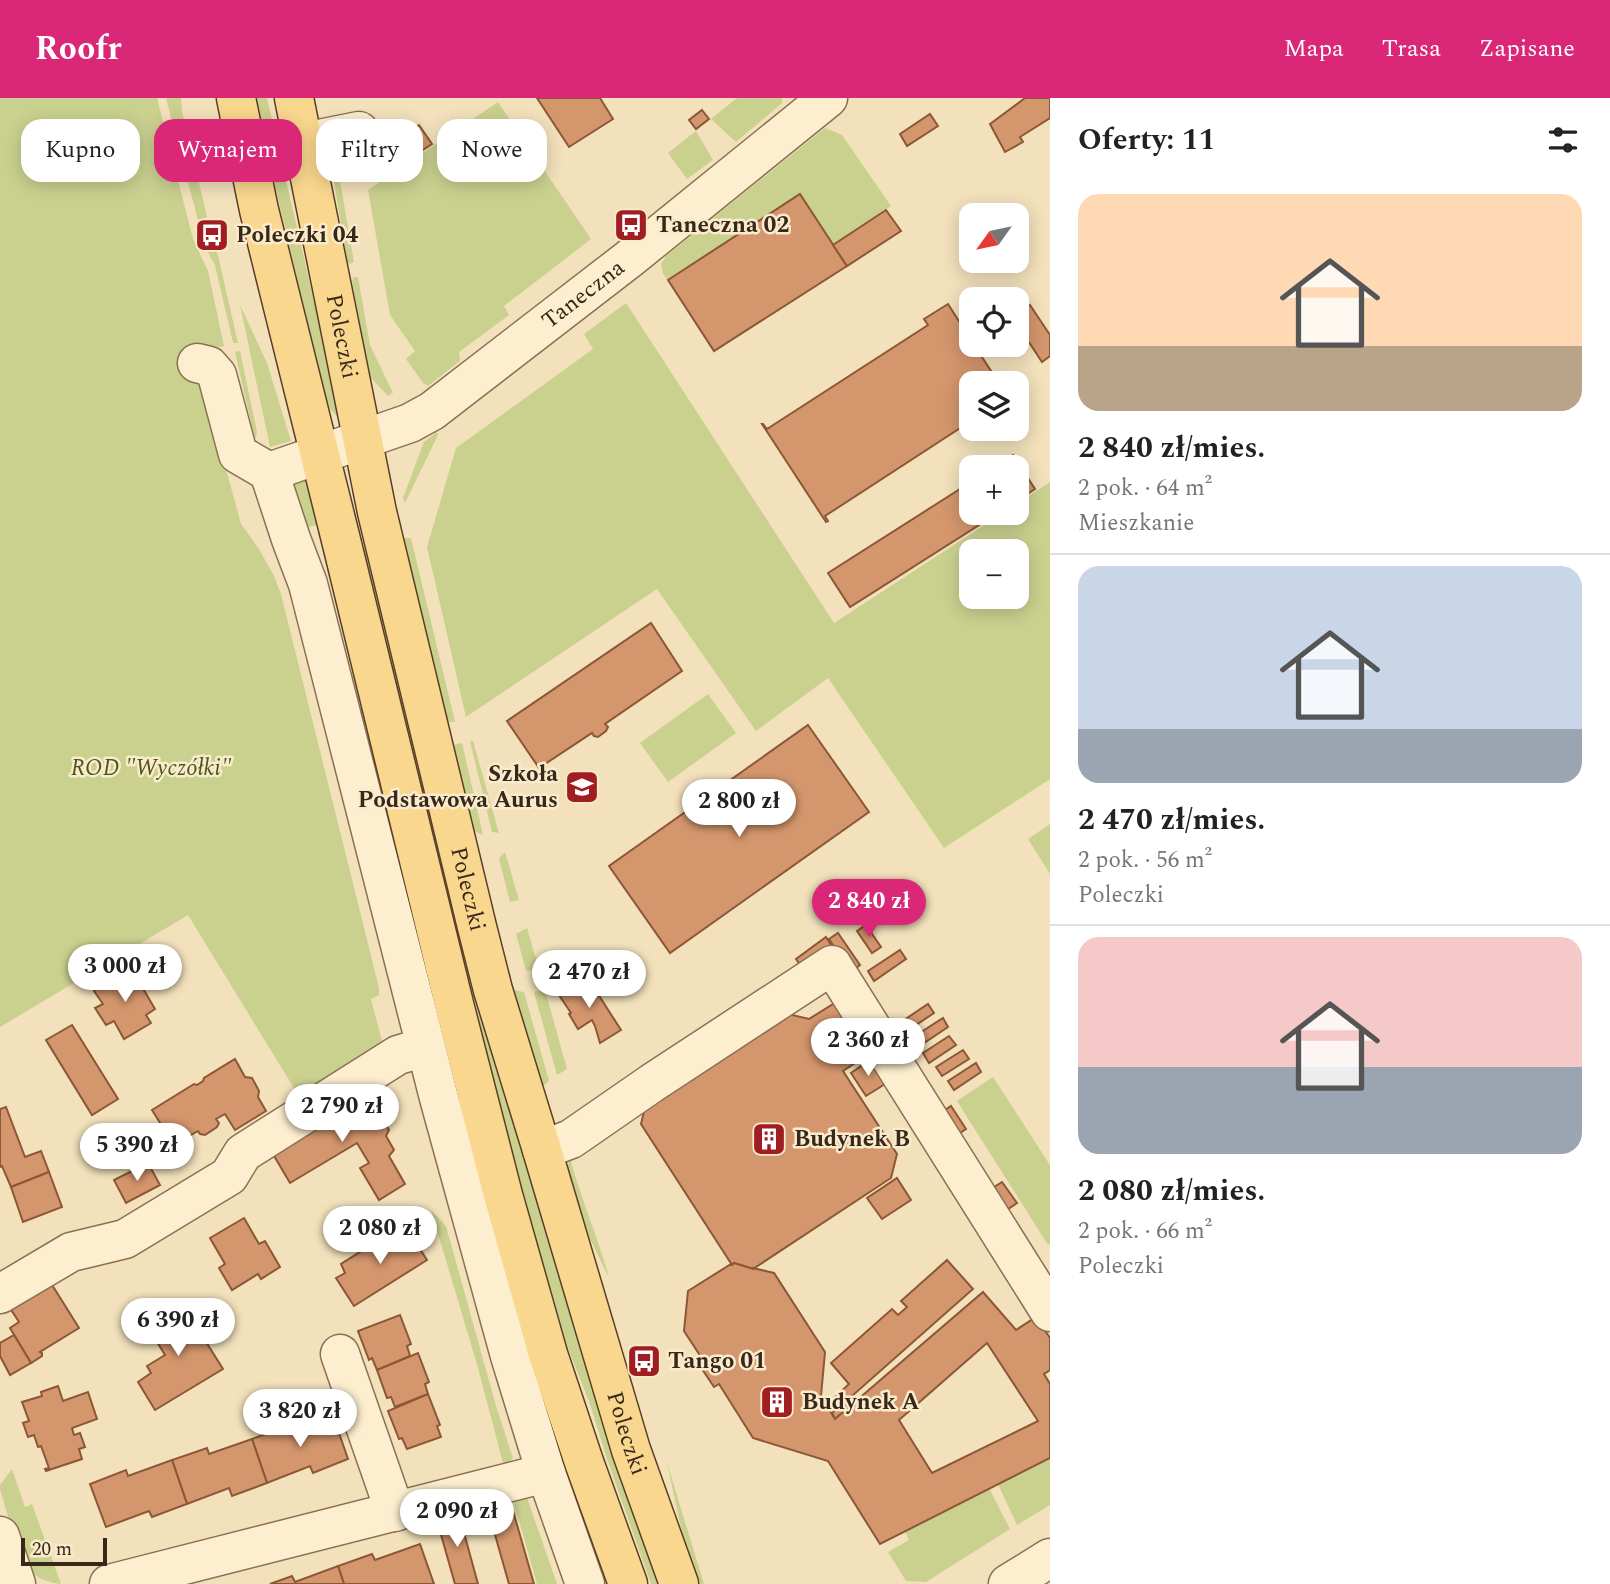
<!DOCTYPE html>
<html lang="pl">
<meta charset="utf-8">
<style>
:root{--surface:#fff;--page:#f2f2f2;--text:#222;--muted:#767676;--line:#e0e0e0;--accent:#db2777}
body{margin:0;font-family:Spectral,serif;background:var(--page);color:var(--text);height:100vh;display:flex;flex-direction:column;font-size:26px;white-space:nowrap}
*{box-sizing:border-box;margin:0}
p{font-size:23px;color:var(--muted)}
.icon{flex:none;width:38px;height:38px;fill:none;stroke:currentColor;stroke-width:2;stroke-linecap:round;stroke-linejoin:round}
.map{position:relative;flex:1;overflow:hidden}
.details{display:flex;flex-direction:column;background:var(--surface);width:560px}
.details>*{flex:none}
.banner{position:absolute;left:21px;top:21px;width:665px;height:63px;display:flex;gap:14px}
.needle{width:46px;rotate:237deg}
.tools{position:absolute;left:959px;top:105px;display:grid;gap:14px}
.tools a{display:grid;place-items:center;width:70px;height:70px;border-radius:14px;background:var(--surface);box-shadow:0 4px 18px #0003;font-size:35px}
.scale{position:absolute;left:21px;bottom:18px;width:86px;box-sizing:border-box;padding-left:7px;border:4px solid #38281a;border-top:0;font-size:19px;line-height:24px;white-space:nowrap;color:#38281a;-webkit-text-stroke:5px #f9ebcb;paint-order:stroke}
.price{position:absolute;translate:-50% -60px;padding:0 16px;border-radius:24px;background:#fff;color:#222;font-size:23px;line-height:46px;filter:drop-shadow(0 2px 4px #0008)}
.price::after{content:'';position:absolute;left:50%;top:42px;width:21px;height:16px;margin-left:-10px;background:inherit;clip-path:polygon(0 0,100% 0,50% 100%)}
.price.current{background:var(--accent);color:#fff}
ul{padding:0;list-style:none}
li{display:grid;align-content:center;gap:14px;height:371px;padding:0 28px}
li+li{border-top:2px solid var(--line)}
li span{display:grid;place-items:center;height:217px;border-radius:21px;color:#555}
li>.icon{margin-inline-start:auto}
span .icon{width:126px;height:126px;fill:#fffc;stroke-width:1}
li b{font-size:30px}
h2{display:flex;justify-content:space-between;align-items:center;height:84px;padding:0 28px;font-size:30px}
.pill{padding:0 24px;border-radius:21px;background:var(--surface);box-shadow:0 4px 18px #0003;font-size:24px;line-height:63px}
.pill.current{background:var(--accent);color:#fff}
header{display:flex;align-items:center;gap:42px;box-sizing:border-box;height:98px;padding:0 35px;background:var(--accent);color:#fff}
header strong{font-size:33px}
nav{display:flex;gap:38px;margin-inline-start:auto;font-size:24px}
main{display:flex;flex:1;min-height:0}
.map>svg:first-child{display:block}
</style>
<header>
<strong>Roofr</strong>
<nav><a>Mapa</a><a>Trasa</a><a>Zapisane</a></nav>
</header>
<main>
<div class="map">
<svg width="1050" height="1486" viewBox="0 0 1050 1486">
<rect width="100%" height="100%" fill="#f2e1bb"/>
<g fill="#cad18f" fill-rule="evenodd">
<polygon points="0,0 157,0 193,141 208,173 224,248 194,254 241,426 259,451 274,478 281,496 379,890 379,897 371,901 384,951 300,1000 188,817 0,929"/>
<polygon points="166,0 181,0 182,13 207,119 202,121 210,150 216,149 238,245 233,245 215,167 205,149"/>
<path d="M254,0H267L341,320C326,314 325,294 321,280Z"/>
<polygon points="737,0 782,0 782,5 736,44 711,21"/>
<polygon points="498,4 591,141 504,208 509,217 459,254 460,263 428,288 423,285 406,261 415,253 390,217 368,92"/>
<polygon points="825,30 842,37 891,108 833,147 800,97 668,182 663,176 661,166 666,158"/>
<polygon points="696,33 713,62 687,81 668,55"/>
<polygon points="335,54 354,164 349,166 347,163 332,71 332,59"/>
<polygon points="354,179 358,179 370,247 393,295 388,298 372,281 368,272 352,183"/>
<path d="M626,205L834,525L1003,415H1017V406L1050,384V681L944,750L828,580L756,633L657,491L466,619L427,449L456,350L593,251L584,236ZM971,453H1017V499H971Z"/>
<polygon points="240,207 267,265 291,343 270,349"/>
<polygon points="240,253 257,334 254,345 251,343 252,329 235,254"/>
<polygon points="437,334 438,337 405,405 403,400 424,344"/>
<polygon points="306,378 317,427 300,431 292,384"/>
<polygon points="401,440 411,440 455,624 450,624 446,621"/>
<polygon points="369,449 662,1486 651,1486 607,1361 590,1306 544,1189 359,451"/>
<polygon points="708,596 736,635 668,684 640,645"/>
<polygon points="470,643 473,643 499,735 492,734"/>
<polygon points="462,645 483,737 472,732 452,649 453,647"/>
<polygon points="1050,726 1050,776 1028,741"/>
<polygon points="505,754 519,802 510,804 499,760"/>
<polygon points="527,830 539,872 526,873 516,836"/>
<polygon points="513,892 524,894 549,983 542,989"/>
<polygon points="545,892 567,971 557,977 534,894"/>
<polygon points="993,979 1050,1067 1050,1146 1048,1147 957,1003"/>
<path d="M570,1060C581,1101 598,1139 609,1180L585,1130L567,1069Z"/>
<polygon points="431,1112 446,1128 496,1308 513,1360 504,1369 478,1270"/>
<polygon points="1050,1360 1050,1407 1017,1427 998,1386"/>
<polygon points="667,1365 704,1486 697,1486 688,1462"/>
<path d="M12,1371L25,1409L32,1406L61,1486C52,1485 42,1482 35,1477C18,1464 7,1412 0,1391V1387Z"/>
<polygon points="989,1390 1010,1431 926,1484 906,1483 888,1454 909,1442 905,1433"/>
<polygon points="525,1394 557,1486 537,1486 512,1398"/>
</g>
<g fill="#d4966d" stroke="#8c5737" stroke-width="2" fill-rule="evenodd">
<polygon points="537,0 600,0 613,21 569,49"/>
<polygon points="1025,0 1050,0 1050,20 1020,39 1023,44 1005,54 990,26"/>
<polygon points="702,12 709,21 696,31 689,22"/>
<polygon points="930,16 938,28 907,48 900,36"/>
<polygon points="419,27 432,46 400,67 387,48"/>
<polygon points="800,96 847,168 714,253 668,182"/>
<polygon points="886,112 901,133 847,168 833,147"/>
<polygon points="948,206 971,242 971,247 974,247 999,285 971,285 971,323 825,418 828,423 826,424 762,326 763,326 767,331 928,227 924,221"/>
<polygon points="1030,207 1050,237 1050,258 1042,264 1017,226 1017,217"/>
<polygon points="1013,357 1035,391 1017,403 1017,369 994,369"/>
<polygon points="971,384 971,415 998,415 850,509 828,475"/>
<polygon points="651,525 682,573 605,626 608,629 606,633 598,639 594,638 592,635 539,670 507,623"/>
<polygon points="808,627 869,714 670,855 609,768"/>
<polygon points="866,827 881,849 872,855 857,833"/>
<polygon points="838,835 860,867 851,874 829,841"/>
<polygon points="826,839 833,850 803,871 796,861"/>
<polygon points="900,852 906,861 874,883 868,873"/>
<polygon points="131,870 155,911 146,917 151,925 124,941 114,923 106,927 95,910 103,906 94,893"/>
<polygon points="589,882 621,932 600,945 595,928 592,922 578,931 569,916 571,915 557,894 568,887 571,893"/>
<polygon points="841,901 875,952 843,973 897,1056 891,1080 753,1171 734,1165 732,1167 641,1026 646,1005 784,915 809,921"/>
<polygon points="928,906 934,915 907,933 901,924"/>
<polygon points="943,920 948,929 921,947 915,938"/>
<polygon points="72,927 118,1001 92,1017 46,942"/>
<polygon points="949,938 956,947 929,965 923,955"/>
<polygon points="963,952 969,961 942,978 936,969"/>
<polygon points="235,961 245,979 252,980 259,993 258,999 266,1013 235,1032 225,1016 216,1021 219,1025 217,1029 205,1037 200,1036 198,1033 174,1047 152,1012 194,986 197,987 203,983 204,980"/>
<polygon points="870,962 885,986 866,998 851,975"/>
<polygon points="976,965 981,974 954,992 948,983"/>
<polygon points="359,990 378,1025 385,1024 389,1032 386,1038 394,1052 389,1058 405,1086 379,1102 360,1070 369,1065 357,1045 290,1085 270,1051"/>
<polygon points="951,1008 966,1031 948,1043 933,1020"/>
<polygon points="6,1009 25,1059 41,1053 49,1074 11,1089 2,1068 0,1069 0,1011"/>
<polygon points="148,1065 160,1087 126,1105 114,1082"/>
<polygon points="49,1074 62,1109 23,1124 11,1089"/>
<polygon points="897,1080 911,1102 882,1121 867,1100"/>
<polygon points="1002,1084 1017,1105 998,1118 983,1096"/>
<polygon points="244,1120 259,1146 265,1143 280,1169 261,1181 258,1176 232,1192 219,1170 225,1166 210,1140"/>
<polygon points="395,1132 400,1140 409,1134 427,1162 354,1208 336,1180 345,1175 341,1166"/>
<polygon points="947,1162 973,1191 844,1305 848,1310 835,1321 832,1315 835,1312 829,1305 849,1286 831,1265 892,1211 898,1217 907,1209 901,1203"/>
<path d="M734,1165L753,1171V1170L774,1175L825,1254L821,1298L835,1321L983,1194L1016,1232L1036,1219L1050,1240V1272L1044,1276L1050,1286V1360L880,1446L828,1363L753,1340L719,1286L714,1289L696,1262L701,1259L684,1233L688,1193L731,1166L732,1167ZM987,1245L1038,1323L932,1375L899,1322Z"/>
<polygon points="49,1182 79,1230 40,1254 42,1255 42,1258 31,1265 10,1230 19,1224 8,1207"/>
<polygon points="181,1204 223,1271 155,1312 138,1284 151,1275 147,1268 165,1257 154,1239 162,1235 153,1221"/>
<polygon points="400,1217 411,1246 407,1248 410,1258 377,1272 372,1260 369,1262 358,1233"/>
<polygon points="14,1237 31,1265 10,1277 0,1258 0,1245"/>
<polygon points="418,1255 429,1284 425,1286 428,1296 395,1309 391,1299 387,1300 377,1272"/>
<polygon points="58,1288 63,1303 88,1294 97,1321 72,1330 74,1337 80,1335 85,1349 79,1351 82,1361 46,1373 45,1371 49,1370 41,1348 38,1349 34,1337 28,1339 23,1325 29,1323 22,1304 42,1298 41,1294"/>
<polygon points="428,1296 440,1327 437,1328 441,1339 407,1351 402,1340 399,1341 388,1313"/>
<polygon points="333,1318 348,1361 313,1375 310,1368 267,1385 252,1341 287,1328 289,1334"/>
<polygon points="252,1341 267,1385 232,1398 229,1390 187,1406 172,1362 207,1350 209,1356"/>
<polygon points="172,1362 187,1406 152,1419 149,1413 106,1429 90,1386 126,1372 128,1378"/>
<polygon points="509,1399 534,1486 509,1486 486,1405"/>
<polygon points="458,1413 478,1486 455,1486 436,1419"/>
<polygon points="420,1446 434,1486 344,1486 338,1468 372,1456 375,1462"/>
<polygon points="338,1468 344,1486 270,1486 292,1478 295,1484"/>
</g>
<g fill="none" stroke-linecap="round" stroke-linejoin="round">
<g stroke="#8b7053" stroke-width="41">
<g id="minor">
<polyline points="304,44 359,33"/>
<polyline points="197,265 209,268 217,277 238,356 269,374"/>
<polyline points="542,1052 571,1041 652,985 832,867 1050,1214"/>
<polyline points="0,1196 71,1154 125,1141 229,1078 243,1055 398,957 425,949"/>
<polyline points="340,1256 395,1414"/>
<polyline points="0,1438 16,1486"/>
<polyline points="109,1486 546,1375"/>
<path id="s1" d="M585,1486L546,1375L510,1258L439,1000L308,486L291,441L269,374L410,325L432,313L629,161L828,0"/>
<polyline points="1008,1486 1050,1460"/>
</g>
</g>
<g stroke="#583e29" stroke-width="41">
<g id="major">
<polyline points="236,0 259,112 342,446 455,910 503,1097 548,1256 584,1364 628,1486"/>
<path id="s2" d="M294,0L377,414L477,829L493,892L542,1052L631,1352L679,1486"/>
</g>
</g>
<use href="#minor" stroke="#fceecf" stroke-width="38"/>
<use href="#major" stroke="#fad78e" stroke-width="38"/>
</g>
<defs>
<g id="bus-square" transform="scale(1.75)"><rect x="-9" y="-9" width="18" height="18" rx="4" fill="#a01e21" stroke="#f9ebcb"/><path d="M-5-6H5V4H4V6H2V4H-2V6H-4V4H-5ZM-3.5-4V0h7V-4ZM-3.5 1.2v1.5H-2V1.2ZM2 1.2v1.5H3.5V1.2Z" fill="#fff"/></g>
<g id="school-square" transform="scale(1.75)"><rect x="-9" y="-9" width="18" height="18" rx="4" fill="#a01e21" stroke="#f9ebcb"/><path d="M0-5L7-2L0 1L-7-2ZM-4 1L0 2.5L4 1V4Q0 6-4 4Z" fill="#fff"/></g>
<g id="building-square" transform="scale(1.75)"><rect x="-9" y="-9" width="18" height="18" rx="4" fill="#a01e21" stroke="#f9ebcb"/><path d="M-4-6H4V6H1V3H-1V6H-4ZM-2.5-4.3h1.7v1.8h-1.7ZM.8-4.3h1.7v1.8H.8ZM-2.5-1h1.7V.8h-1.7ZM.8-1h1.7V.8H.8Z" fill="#fff"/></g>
</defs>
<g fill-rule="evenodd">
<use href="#bus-square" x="631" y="127"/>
<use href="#bus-square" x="212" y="137"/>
<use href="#school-square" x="582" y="689"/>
<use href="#building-square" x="769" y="1041"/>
<use href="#bus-square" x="644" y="1263"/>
<use href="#building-square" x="777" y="1304"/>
</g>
<g text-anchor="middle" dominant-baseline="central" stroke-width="5" stroke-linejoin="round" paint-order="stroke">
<g font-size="23" font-weight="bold" fill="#38281a" stroke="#f9ebcb" text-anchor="start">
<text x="656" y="127">Taneczna 02</text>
<text x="236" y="137">Poleczki 04</text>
<text x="558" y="676" text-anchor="end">Szkoła<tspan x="558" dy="26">Podstawowa Aurus</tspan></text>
<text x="794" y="1041">Budynek B</text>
<text x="668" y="1263">Tango 01</text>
<text x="802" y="1304">Budynek A</text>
</g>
<g font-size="23" fill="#38281a" stroke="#f9ebcb">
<text stroke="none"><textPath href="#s1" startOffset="1522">Taneczna</textPath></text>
<text stroke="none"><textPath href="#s2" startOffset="243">Poleczki</textPath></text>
<text stroke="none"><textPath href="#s2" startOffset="810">Poleczki</textPath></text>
<text stroke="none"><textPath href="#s2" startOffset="1377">Poleczki</textPath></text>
</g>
<g font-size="23" font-style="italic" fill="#4a571e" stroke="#f9ebcb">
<text x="151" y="670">ROD "Wyczółki"</text>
</g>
</g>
</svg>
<div class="tools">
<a><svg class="needle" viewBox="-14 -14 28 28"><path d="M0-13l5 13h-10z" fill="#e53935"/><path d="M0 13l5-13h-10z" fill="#767676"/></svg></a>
<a><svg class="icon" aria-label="locate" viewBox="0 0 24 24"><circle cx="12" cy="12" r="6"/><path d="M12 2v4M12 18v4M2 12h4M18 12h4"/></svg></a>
<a><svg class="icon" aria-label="layers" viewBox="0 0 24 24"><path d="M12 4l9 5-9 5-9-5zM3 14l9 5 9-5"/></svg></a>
<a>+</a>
<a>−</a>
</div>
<div class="scale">20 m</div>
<b class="price" style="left:739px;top:741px">2 800 zł</b>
<b class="price current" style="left:869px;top:841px">2 840 zł</b>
<b class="price" style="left:125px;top:906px">3 000 zł</b>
<b class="price" style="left:589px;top:912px">2 470 zł</b>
<b class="price" style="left:868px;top:980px">2 360 zł</b>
<b class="price" style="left:342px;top:1046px">2 790 zł</b>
<b class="price" style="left:137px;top:1085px">5 390 zł</b>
<b class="price" style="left:380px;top:1168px">2 080 zł</b>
<b class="price" style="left:178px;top:1260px">6 390 zł</b>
<b class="price" style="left:300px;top:1351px">3 820 zł</b>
<b class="price" style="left:457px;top:1451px">2 090 zł</b>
<div class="banner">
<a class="pill">Kupno</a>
<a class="pill current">Wynajem</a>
<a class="pill">Filtry</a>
<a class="pill">Nowe</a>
</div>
</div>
<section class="details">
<h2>Oferty: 11<svg class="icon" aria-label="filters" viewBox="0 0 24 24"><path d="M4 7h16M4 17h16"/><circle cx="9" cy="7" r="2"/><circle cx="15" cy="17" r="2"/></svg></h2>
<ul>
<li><span style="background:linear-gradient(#ffd9b3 70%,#b9a48a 0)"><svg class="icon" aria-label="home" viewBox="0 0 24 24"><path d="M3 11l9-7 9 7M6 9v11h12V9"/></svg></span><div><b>2 840 zł/mies.</b><p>2 pok. · 64 m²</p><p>Mieszkanie</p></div></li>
<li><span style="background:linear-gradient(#c9d6e8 75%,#9aa5b1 0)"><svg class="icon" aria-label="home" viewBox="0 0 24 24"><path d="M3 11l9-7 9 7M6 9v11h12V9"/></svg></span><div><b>2 470 zł/mies.</b><p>2 pok. · 56 m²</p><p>Poleczki</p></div></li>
<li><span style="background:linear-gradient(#f6c9c9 60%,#9aa5b1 0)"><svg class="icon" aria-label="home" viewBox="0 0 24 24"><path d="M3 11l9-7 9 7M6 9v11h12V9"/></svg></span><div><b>2 080 zł/mies.</b><p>2 pok. · 66 m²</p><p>Poleczki</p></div></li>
</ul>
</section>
</main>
